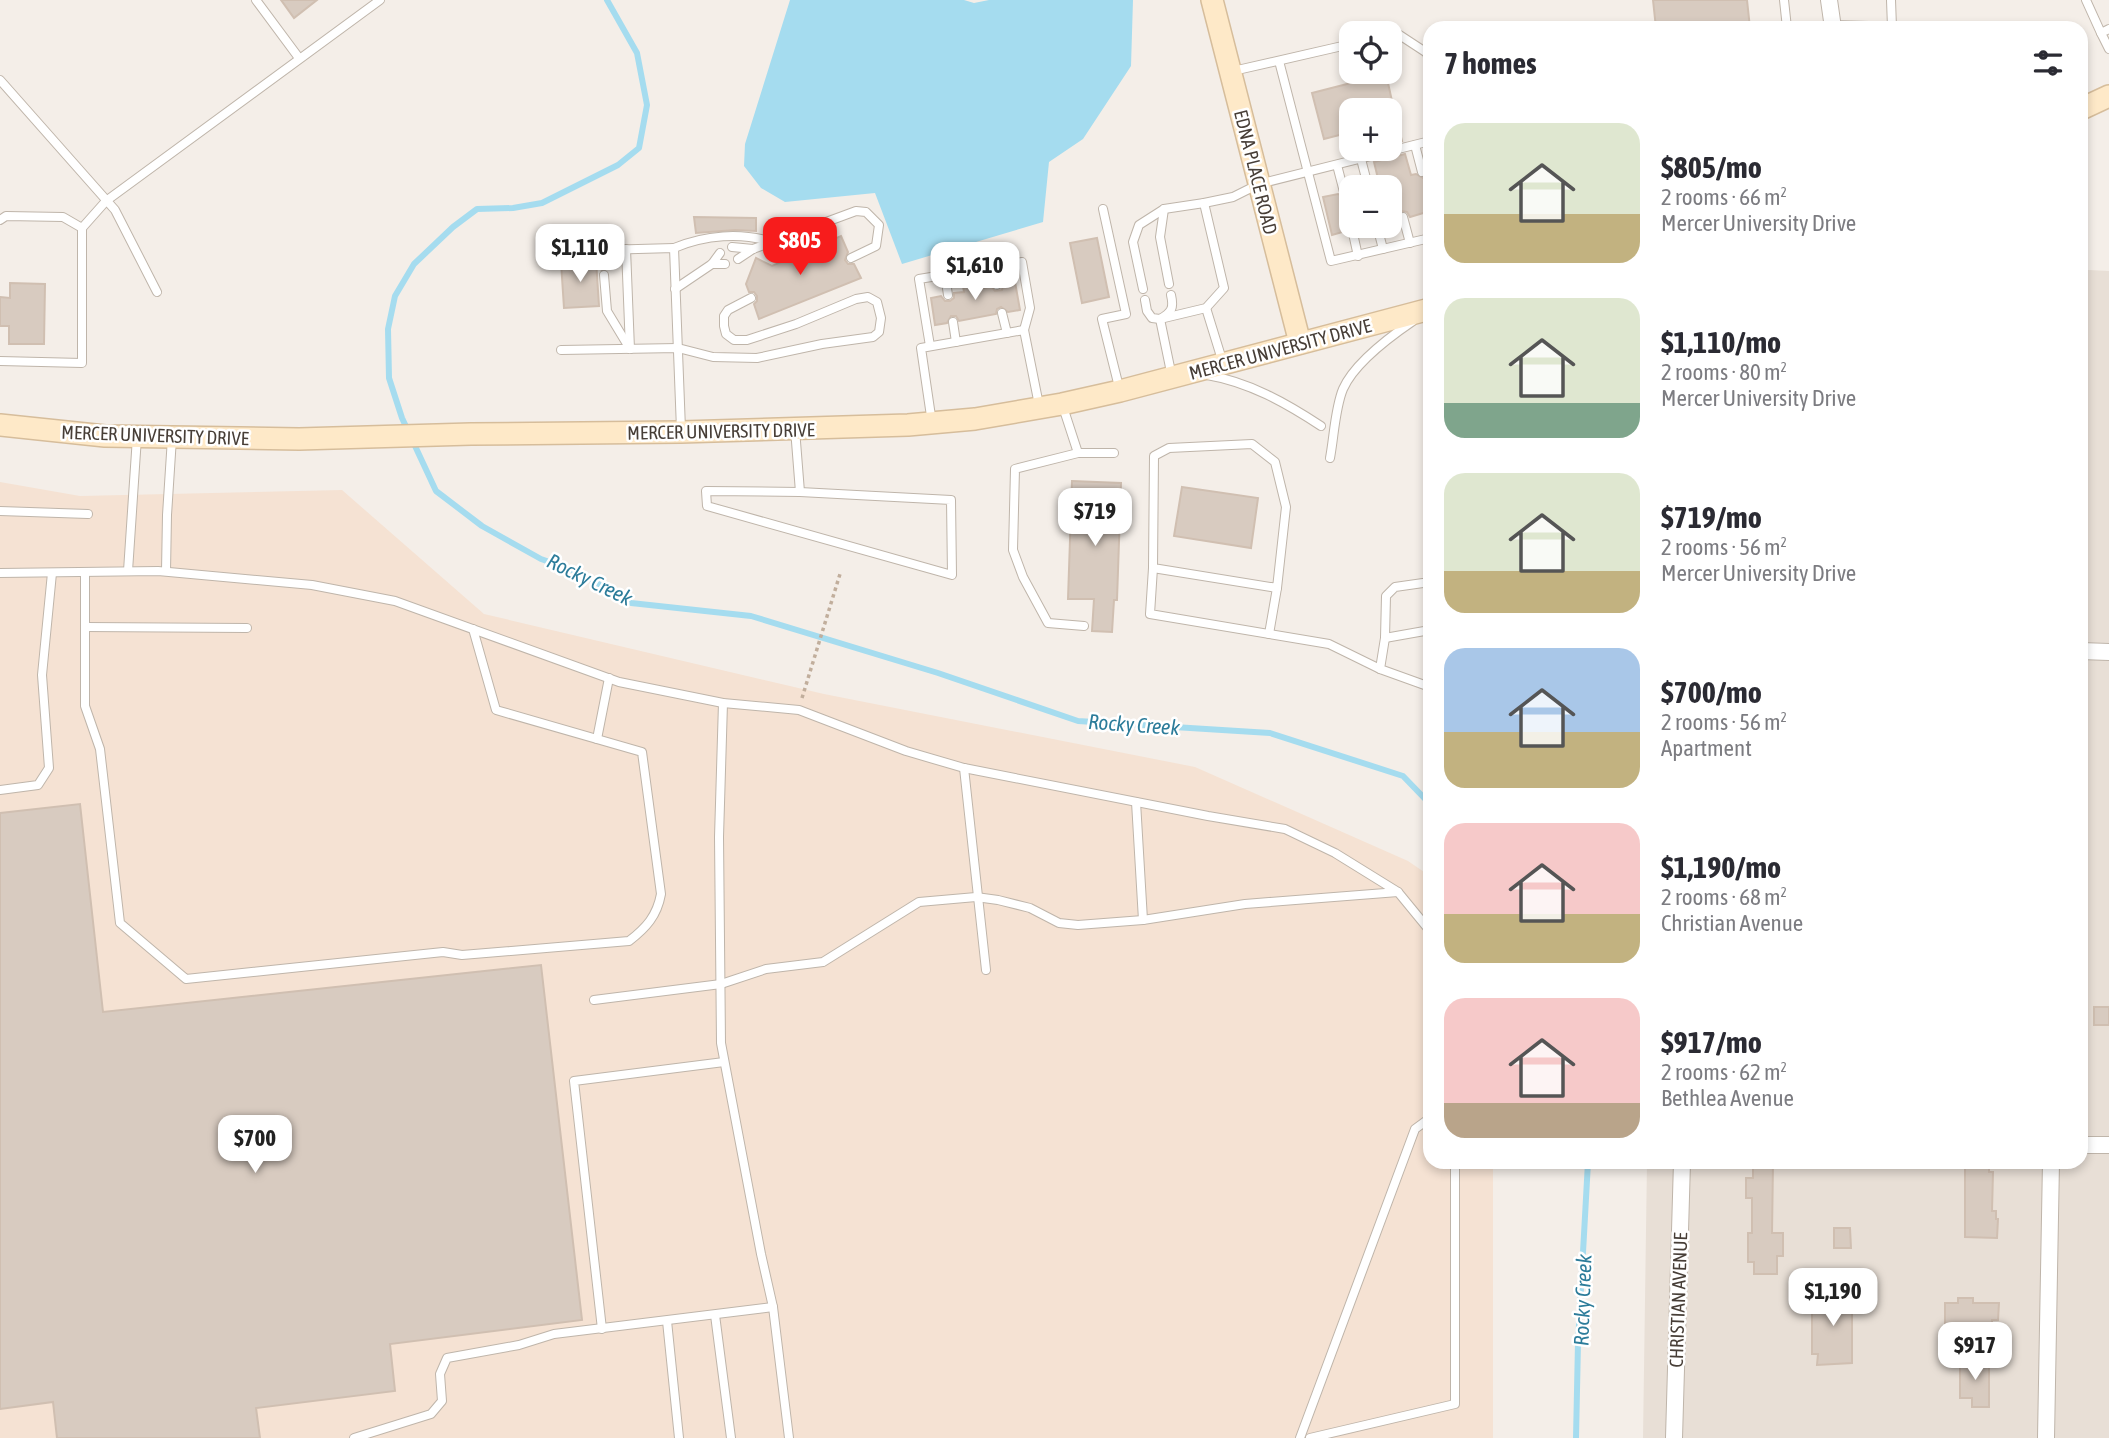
<!DOCTYPE html>
<meta charset="utf-8">
<style>
:root{--surface:#fff;--page:#f2f2f3;--text:#2b2b33;--muted:#7c7c81;--accent:#f71c1c}
body{margin:0;font-family:"Asap Condensed",sans-serif;background:var(--page);color:var(--text);height:100vh;display:flex;flex-direction:column;font-size:26px;white-space:nowrap}
*{box-sizing:border-box;margin:0}
p{font-size:23px;color:var(--muted)}
.icon{flex:none;width:38px;height:38px;fill:none;stroke:currentColor;stroke-width:2;stroke-linecap:round;stroke-linejoin:round}
.map{position:relative;flex:1;overflow:hidden}
.sheet{position:absolute;left:1423px;top:21px;width:665px;height:1148px;display:flex;flex-direction:column;background:var(--surface);border-radius:21px;box-shadow:0 4px 10px #0003}
.sheet>*{flex:none}
.controls{position:absolute;left:1339px;top:21px;display:grid;gap:14px}
.controls a{display:grid;place-items:center;width:63px;height:63px;border-radius:14px;background:var(--surface);box-shadow:0 4px 10px #0003;font-size:35px}
.price{position:absolute;translate:-50% -60px;padding:0 16px;border-radius:14px;background:#fff;color:#222;font-size:23px;line-height:46px;filter:drop-shadow(0 2px 4px #0008)}
.price::after{content:'';position:absolute;left:50%;top:42px;width:21px;height:16px;margin-left:-10px;background:inherit;clip-path:polygon(0 0,100% 0,50% 100%)}
.price.active{background:var(--accent);color:#fff}
ul{padding:0;list-style:none}
li{display:flex;align-items:center;gap:21px;height:175px;padding:0 21px}
li span{display:grid;place-items:center;flex:none;width:196px;height:140px;border-radius:21px;color:#555}
li>.icon{margin-inline-start:auto}
span .icon{width:84px;height:84px;fill:#fffc;stroke-width:1}
li b{font-size:30px}
h2{display:flex;justify-content:space-between;align-items:center;height:84px;padding:0 21px;font-size:30px}
.map>svg:first-child{display:block}
</style>
<div class="map">
<svg width="2109" height="1438" viewBox="0 0 2109 1438">
<rect width="100%" height="100%" fill="#f4eee8"/>
<polygon fill="#e8dfd6" points="2088,270 2109,271 2109,1438 1643,1438 1647,1162 2081,1162 2081,386 2086,385"/>
<polygon fill="#f5e2d3" points="0,482 80,496 342,490 484,614 824,694 1195,767 1408,861 1430,876 1430,1162 1493,1162 1493,1438 0,1438"/>
<polygon fill="#a5dcef" points="790,0 964,0 974,3 989,0 1133,0 1131,66 1083,139 1049,162 1043,222 902,264 875,193 785,202 761,188 744,166 745,144"/>
<g fill="none" stroke-linecap="round" stroke-linejoin="round">
<g stroke="#a5dcef" stroke-width="6">
<polyline points="607,0 637,53 647,105 639,148 618,165 542,203 513,208 477,209 453,227 414,264 395,296 388,329 389,378 402,418 436,491 482,526 507,540 541,559 578,572 631,603 751,616 938,673 1078,721 1270,733 1403,776 1430,804"/>
<polyline points="1576,1438 1578,1343 1588,1162"/>
</g>
</g>
<g fill="#d8cbc0" stroke="#d0bfb1" stroke-width="2">
<polygon points="281,0 317,0 294,18"/>
<polygon points="1653,0 1747,0 1750,28 1656,28"/>
<polygon points="1386,74 1394,110 1351,110 1351,132 1324,139 1312,93"/>
<polygon points="1395,113 1402,141 1390,144 1390,114"/>
<polygon points="1405,154 1411,175 1416,174 1423,178 1430,170 1430,211 1410,217 1407,212 1402,211 1397,215 1397,220 1390,221 1390,187 1380,187 1374,162"/>
<polygon points="1351,191 1351,223 1347,225 1346,231 1332,235 1323,197 1338,194 1345,198 1349,196"/>
<polygon points="694,217 756,218 756,231 735,230 696,233"/>
<polygon points="841,236 848,252 845,260 848,264 854,264 861,278 759,319 754,304 757,301 757,296 754,292 749,292 746,284 756,258 772,266"/>
<polygon points="1097,238 1109,297 1082,303 1070,243"/>
<polygon points="596,260 599,306 564,308 561,262"/>
<polygon points="981,276 983,288 991,286 995,291 1002,290 1003,284 1015,282 1020,310 1008,312 1001,307 997,309 996,314 959,321 956,316 951,316 947,323 935,325 931,298 941,296 945,301 950,301 954,298 954,293 964,292 962,280"/>
<polygon points="10,283 45,284 44,344 9,344 9,326 0,326 0,297 10,298"/>
<polygon points="1072,481 1121,483 1117,600 1114,600 1112,632 1092,631 1094,599 1068,599"/>
<polygon points="1182,487 1258,498 1251,548 1174,536"/>
<polygon points="80,804 103,1012 541,965 582,1320 390,1344 395,1391 256,1408 260,1438 57,1438 53,1402 0,1409 0,813"/>
<rect x="2094" y="1007" width="15" height="18"/>
<polygon points="1753,1162 1773,1163 1772,1233 1783,1233 1783,1256 1777,1256 1777,1274 1754,1274 1754,1262 1748,1262 1748,1233 1752,1233 1752,1198 1746,1198 1746,1178 1753,1178"/>
<polygon points="1965,1162 1989,1163 1989,1172 1993,1172 1992,1211 1996,1211 1996,1219 1998,1219 1997,1238 1965,1237"/>
<polygon points="1834,1228 1850,1228 1851,1248 1834,1248"/>
<polygon points="1819,1292 1852,1292 1852,1363 1817,1365 1818,1354 1812,1354 1812,1302 1819,1302"/>
<polygon points="1958,1298 1973,1298 1973,1303 1999,1303 1998,1320 1992,1320 1992,1328 1945,1327 1945,1303 1958,1303"/>
<polygon points="1960,1359 1989,1360 1989,1407 1972,1407 1972,1398 1960,1398"/>
</g>
<g fill="none" stroke-linecap="round" stroke-linejoin="round">
<g stroke="#bfb5aa" stroke-width="10">
<g id="lane">
<polyline points="256,0 299,58"/>
<polyline points="1784,0 1787,28"/>
<polyline points="1891,0 1892,27"/>
<polyline points="2086,0 2101,33"/>
<polyline points="1833,25 1939,28"/>
<polyline points="2109,29 2101,33 2109,49"/>
<polyline points="1390,36 1398,34 1427,53 1430,65"/>
<polyline points="1279,61 1331,261 1430,238"/>
<polyline points="1233,71 1351,44"/>
<polyline points="0,80 115,210 157,292"/>
<polyline points="1415,145 1422,172"/>
<polyline points="1361,159 1368,186"/>
<polyline points="1337,165 1344,192"/>
<polyline points="1103,209 1126,314 1102,319 1120,391"/>
<polyline points="1164,209 1160,237 1169,284"/>
<polyline points="1403,217 1410,243"/>
<polyline points="0,220 6,216 63,217 82,228"/>
<polyline points="1377,226 1383,249"/>
<polyline points="1352,229 1358,256"/>
<polyline points="732,247 753,249"/>
<path d="M674,248C705,235 741,232 772,242"/>
<polyline points="626,249 630,349"/>
<polyline points="738,259 753,249 856,211 866,212 879,225 876,246 851,258"/>
<polyline points="712,264 725,264"/>
<polyline points="603,266 602,250 674,248 681,429"/>
<polyline points="994,267 997,285"/>
<polyline points="604,275 607,311 630,349"/>
<polyline points="945,275 948,295"/>
<polyline points="675,289 712,264 720,253"/>
<polyline points="1143,289 1133,242 1139,225 1164,209 1204,203"/>
<path d="M1171,295C1174,308 1172,312 1160,319L1172,377"/>
<polyline points="1145,300 1147,311 1152,318 1160,319 1206,308 1224,288 1204,203 1233,197 1259,184 1430,141"/>
<polyline points="1206,308 1223,363"/>
<polyline points="1002,313 1007,333"/>
<polyline points="953,322 956,342"/>
<polyline points="930,346 919,279 1022,262 1030,308 1024,330"/>
<polyline points="561,350 678,348 713,357 757,358 822,344 873,337 879,332 881,318 877,302 868,297 856,299 796,324 747,340 734,340 726,334 724,326 724,316 728,310 751,298"/>
<polyline points="0,361 82,363 82,228 106,201 380,0"/>
<path d="M1207,375C1249,382 1286,403 1321,426"/>
<polyline points="1063,407 1078,453 1114,453"/>
<polyline points="932,423 921,348 1024,330 1039,405"/>
<polyline points="795,429 800,492 706,491 707,506 952,575 951,500 800,492"/>
<polyline points="1078,453 1015,469 1013,550 1023,577 1048,623 1084,626"/>
<path d="M1330,458C1334,437 1335,408 1343,389C1354,364 1391,336 1413,321"/>
<polyline points="0,511 88,514"/>
<polyline points="1153,568 1154,456 1169,448 1252,444 1275,462 1286,507 1277,588 1153,568 1150,614 1329,644 1380,669"/>
<polyline points="128,571 137,437"/>
<polyline points="166,571 167,515 172,438"/>
<path d="M85,572V706L100,749L120,923L186,979L443,952L462,955L629,941C646,928 657,916 661,894L642,752L496,710L473,629"/>
<polyline points="0,573 158,571 312,585 395,601 619,682 723,703 799,710 906,751 964,768 1208,816 1285,829 1335,853 1398,892 1430,931"/>
<polyline points="1430,582 1395,587 1386,596 1385,638 1380,669 1430,687"/>
<polyline points="85,627 247,628"/>
<polyline points="1269,634 1277,588"/>
<polyline points="1385,638 1430,630"/>
<polyline points="723,703 719,837 721,1043 761,1254 773,1307 789,1438"/>
<polyline points="597,739 609,678"/>
<polyline points="964,768 986,970"/>
<polyline points="0,790 38,785 49,768 42,675 52,573"/>
<polyline points="1136,802 1143,920"/>
<polyline points="594,1000 721,984 766,969 823,962 919,902 976,897 998,900 1030,908 1059,923 1078,925 1143,920 1245,904 1398,892"/>
<polyline points="715,1315 731,1438"/>
<polyline points="667,1321 679,1438"/>
<polyline points="602,1329 574,1081 724,1062"/>
<polyline points="354,1438 431,1414 442,1401 440,1374 447,1358 519,1345 554,1334 773,1307"/>
<polyline points="1300,1438 1415,1129 1430,1118"/>
<polyline points="1310,1438 1455,1404 1455,1162"/>
</g>
</g>
<g stroke="#bfb5aa" stroke-width="18">
<g id="street">
<polyline points="1829,0 1833,28"/>
<polyline points="2081,651 2109,652"/>
<polyline points="2081,1145 2109,1145"/>
<polyline points="1674,1438 1682,1162"/>
<polyline points="2046,1438 2051,1162"/>
</g>
</g>
<g stroke="#d6bd9b" stroke-width="24">
<g id="secondary">
<polyline points="1212,0 1300,343"/>
<polyline points="2081,109 2109,96"/>
<polyline points="0,425 105,436 299,439 471,434 681,432 908,425 975,419 1062,404 1120,391 1430,309"/>
</g>
</g>
<polyline stroke="#c1ae9c" stroke-width="3.5" stroke-dasharray="3.5 3.5" stroke-linecap="butt" points="802,698 840,574"/>
<use href="#lane" stroke="#fff" stroke-width="8"/>
<use href="#street" stroke="#fff" stroke-width="16"/>
<use href="#secondary" stroke="#fee9c8" stroke-width="21"/>
</g>
<g text-anchor="middle" dominant-baseline="central" stroke-width="5" stroke-linejoin="round" paint-order="stroke">
<g font-size="19" fill="#473e37" stroke="#fff">
<text transform="translate(1256 172) rotate(76)">EDNA PLACE ROAD</text>
<text transform="translate(1280 349) rotate(-15)">MERCER UNIVERSITY DRIVE</text>
<text transform="translate(721 431) rotate(-1)">MERCER UNIVERSITY DRIVE</text>
<text transform="translate(155 435) rotate(2)">MERCER UNIVERSITY DRIVE</text>
<text transform="translate(1678 1300) rotate(-88)">CHRISTIAN AVENUE</text>
</g>
<g font-size="21" font-style="italic" fill="#2c7c9a" stroke="#fff">
<text transform="translate(590 579) rotate(26)">Rocky Creek</text>
<text transform="translate(1134 724) rotate(4)">Rocky Creek</text>
<text transform="translate(1582 1300) rotate(-88)">Rocky Creek</text>
</g>
</g>
</svg>
<div class="controls">
<a><svg class="icon" aria-label="locate" viewBox="0 0 24 24"><circle cx="12" cy="12" r="6"/><path d="M12 2v4M12 18v4M2 12h4M18 12h4"/></svg></a>
<a>+</a>
<a>−</a>
</div>
<b class="price active" style="left:800px;top:277px">$805</b>
<b class="price" style="left:580px;top:284px">$1,110</b>
<b class="price" style="left:975px;top:302px">$1,610</b>
<b class="price" style="left:1095px;top:548px">$719</b>
<b class="price" style="left:255px;top:1175px">$700</b>
<b class="price" style="left:1833px;top:1328px">$1,190</b>
<b class="price" style="left:1975px;top:1382px">$917</b>
<section class="sheet">
<h2>7 homes<svg class="icon" aria-label="filters" viewBox="0 0 24 24"><path d="M4 7h16M4 17h16"/><circle cx="9" cy="7" r="2"/><circle cx="15" cy="17" r="2"/></svg></h2>
<ul>
<li><span style="background:linear-gradient(#dfe7d0 65%,#c2b280 0)"><svg class="icon" aria-label="home" viewBox="0 0 24 24"><path d="M3 11l9-7 9 7M6 9v11h12V9"/></svg></span><div><b>$805/mo</b><p>2 rooms · 66 m²</p><p>Mercer University Drive</p></div></li>
<li><span style="background:linear-gradient(#dfe7d0 75%,#7fa58c 0)"><svg class="icon" aria-label="home" viewBox="0 0 24 24"><path d="M3 11l9-7 9 7M6 9v11h12V9"/></svg></span><div><b>$1,110/mo</b><p>2 rooms · 80 m²</p><p>Mercer University Drive</p></div></li>
<li><span style="background:linear-gradient(#dfe7d0 70%,#c2b280 0)"><svg class="icon" aria-label="home" viewBox="0 0 24 24"><path d="M3 11l9-7 9 7M6 9v11h12V9"/></svg></span><div><b>$719/mo</b><p>2 rooms · 56 m²</p><p>Mercer University Drive</p></div></li>
<li><span style="background:linear-gradient(#a9c7e8 60%,#c2b280 0)"><svg class="icon" aria-label="home" viewBox="0 0 24 24"><path d="M3 11l9-7 9 7M6 9v11h12V9"/></svg></span><div><b>$700/mo</b><p>2 rooms · 56 m²</p><p>Apartment</p></div></li>
<li><span style="background:linear-gradient(#f6c9c9 65%,#c2b280 0)"><svg class="icon" aria-label="home" viewBox="0 0 24 24"><path d="M3 11l9-7 9 7M6 9v11h12V9"/></svg></span><div><b>$1,190/mo</b><p>2 rooms · 68 m²</p><p>Christian Avenue</p></div></li>
<li><span style="background:linear-gradient(#f6c9c9 75%,#b9a48a 0)"><svg class="icon" aria-label="home" viewBox="0 0 24 24"><path d="M3 11l9-7 9 7M6 9v11h12V9"/></svg></span><div><b>$917/mo</b><p>2 rooms · 62 m²</p><p>Bethlea Avenue</p></div></li>
</ul>
</section>
</div>
